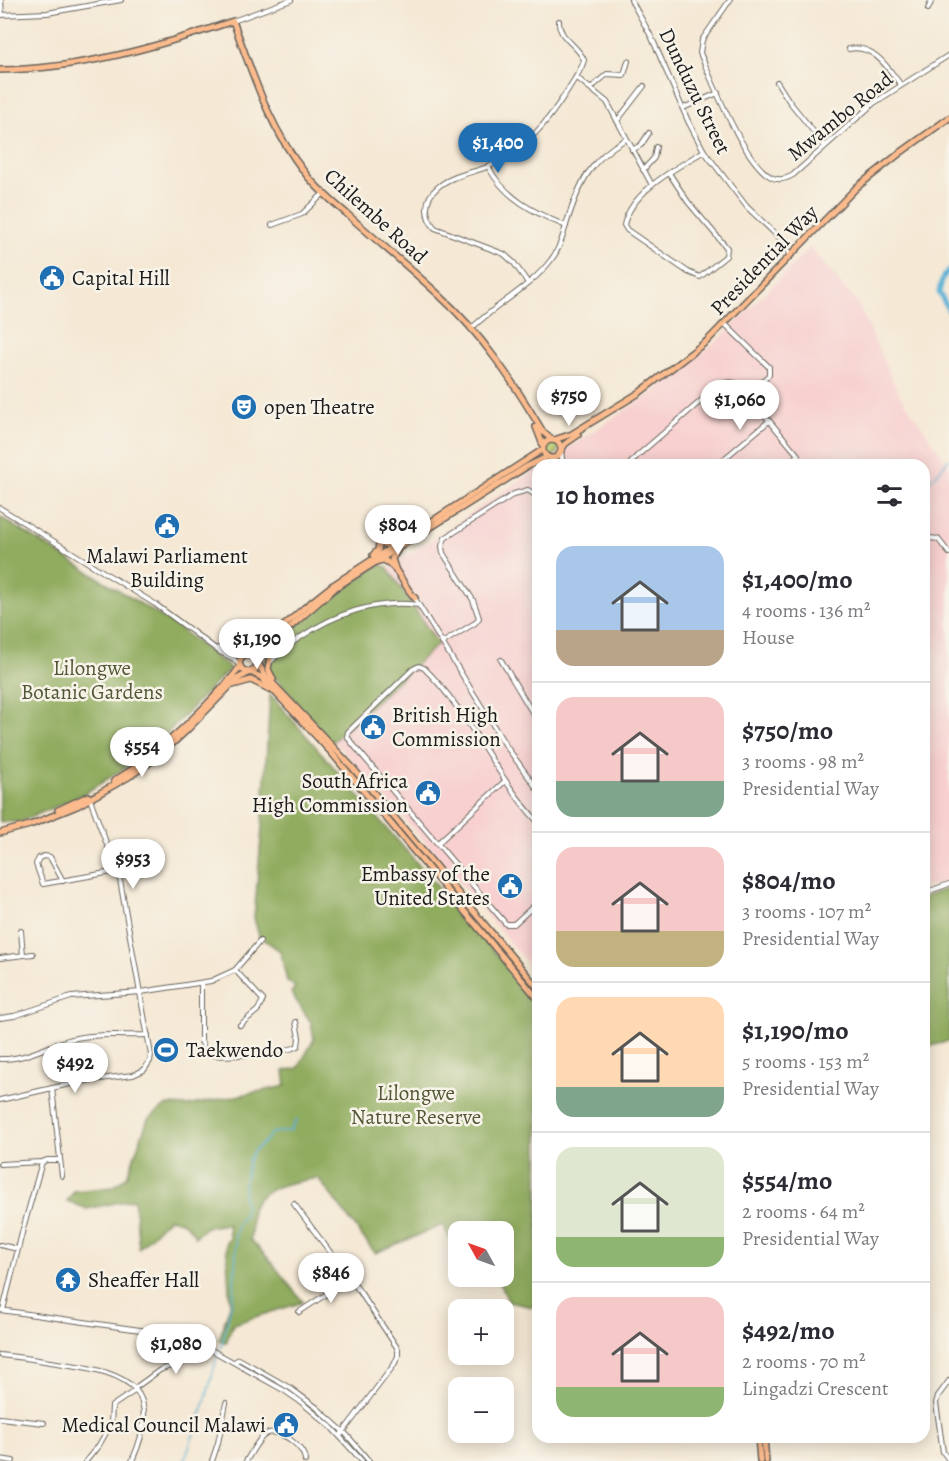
<!DOCTYPE html>
<meta charset="utf-8">
<style>
:root{--surface:#fff;--page:#f7f7f7;--text:#2b2b33;--muted:#7c7c81;--line:#e1e1e2;--accent:#1f6fb2}
body{margin:0;font-family:Alegreya,serif;background:var(--page);color:var(--text);height:100vh;display:flex;flex-direction:column;font-size:22px;white-space:nowrap}
*{box-sizing:border-box;margin:0}
p{font-size:20px;color:var(--muted)}
.icon{flex:none;width:33px;height:33px;fill:none;stroke:currentColor;stroke-width:2;stroke-linecap:round;stroke-linejoin:round}
.map{position:relative;flex:1;overflow:hidden}
.drawer{position:absolute;left:532px;top:459px;width:398px;height:984px;display:flex;flex-direction:column;background:var(--surface);border-radius:18px;box-shadow:0 3px 15px #0003}
.drawer>*{flex:none}
.needle{width:39px;rotate:310deg}
.controls{position:absolute;left:448px;top:1221px;display:grid;gap:12px}
.controls a{display:grid;place-items:center;width:66px;height:66px;border-radius:12px;background:var(--surface);box-shadow:0 3px 15px #0003;font-size:30px}
.price{position:absolute;translate:-50% -51px;padding:0 14px;border-radius:21px;background:#fff;color:#222;font-size:20px;line-height:39px;filter:drop-shadow(0 2px 3px #0008)}
.price::after{content:'';position:absolute;left:50%;top:36px;width:18px;height:14px;margin-left:-9px;background:inherit;clip-path:polygon(0 0,100% 0,50% 100%)}
.price.active{background:var(--accent);color:#fff}
ul{padding:0;list-style:none}
li{display:flex;align-items:center;gap:18px;height:150px;padding:0 24px}
li+li{border-top:2px solid var(--line)}
li span{display:grid;place-items:center;flex:none;width:168px;height:120px;border-radius:18px;color:#555}
li>.icon{margin-inline-start:auto}
span .icon{width:72px;height:72px;fill:#fffc;stroke-width:1}
li b{font-size:26px}
h2{display:flex;justify-content:space-between;align-items:center;height:72px;padding:0 24px;font-size:26px}
.map>svg:first-child{display:block}
</style>
<div class="map">
<svg width="949" height="1461" viewBox="0 0 949 1461">
<rect width="100%" height="100%" fill="#f7f3e8"/>
<filter id="ink" filterUnits="userSpaceOnUse"><feTurbulence type="fractalNoise" baseFrequency=".0167" numOctaves="2"/><feDisplacementMap in="SourceGraphic" scale="12" xChannelSelector="R" yChannelSelector="G"/><feConvolveMatrix kernelMatrix="1 2 1 2 8 2 1 2 1" color-interpolation-filters="sRGB"/></filter>
<filter id="wash" filterUnits="userSpaceOnUse"><feTurbulence type="fractalNoise" baseFrequency=".008" numOctaves="4" result="noise"/><feDisplacementMap in="SourceGraphic" scale="24" xChannelSelector="R" yChannelSelector="G"/><feGaussianBlur stdDeviation="1.35" result="paint"/><feColorMatrix in="noise" values="0 0 0 0 0 0 0 0 0 0 0 0 0 0 0 0 0 1.4 0 .05"/><feComposite in="paint" operator="in"/></filter>
<g filter="url(#wash)">
<rect width="100%" height="100%" fill="#f5e8d4"/>
<g fill="#f7d0cf">
<polygon points="810,248 858,304 899,394 949,465 949,880 924,888 924,465 543,465 651,393 718,340"/>
<polygon points="538,468 538,976 436,854 264,664 390,568"/>
</g>
<circle fill="#b5c76a" stroke="#687243" stroke-width="1.5" cx="551" cy="449" r="7"/>
<g fill="#90ac5e" stroke="#56643d" stroke-width="1.5">
<polygon points="0,517 175,625 230,668 147,754 82,795 20,822 0,822"/>
<polygon points="380,565 387,567 438,644 331,743 262,662 292,630 373,568"/>
<path d="M270,694L538,1002V1308L509,1302L496,1277L504,1276V1232H459V1254L456,1252L443,1225L375,1253L318,1178C298,1181 256,1186 252,1211C250,1221 253,1229 250,1239L268,1258L303,1302L233,1324L226,1343L219,1340L230,1305L226,1242L229,1239L228,1224L206,1227L195,1237C190,1225 181,1220 169,1218L139,1248L134,1199L87,1209L67,1201L74,1191L113,1187L127,1176L148,1119L167,1105L187,1106L286,1086L284,1071L298,1068L314,1039L311,1022L291,993L295,987L287,981L280,951L259,936L254,918L262,828Z"/>
<polygon points="949,888 949,1041 924,1048 924,897"/>
</g>
<g fill="none" stroke-linecap="round" stroke-linejoin="round">
<g stroke="#57b1d5" stroke-width="1.5">
<polyline points="924,486 937,474 949,459"/>
<path d="M221,1348L233,1296L236,1253L235,1236L238,1223L244,1215L246,1204L243,1200C245,1187 245,1167 251,1155C257,1145 265,1145 271,1133L290,1131L297,1120"/>
<polyline points="184,1461 205,1402 217,1357"/>
</g>
<polyline stroke="#57b1d5" stroke-width="5" points="949,270 943,277 939,292 949,311"/>
</g>
</g>
<g filter="url(#ink)">
<g fill="none" stroke-linecap="round" stroke-linejoin="round">
<g stroke="#68635c" stroke-width="6">
<g id="minor">
<polyline points="1,0 2,15"/>
<polyline points="631,0 652,38 688,121 704,151 747,207 786,244 790,255"/>
<path d="M730,0L702,40L700,53C713,83 743,161 771,177C778,181 786,179 793,175L874,103L949,55"/>
<polyline points="928,9 932,0"/>
<polyline points="0,15 47,13 121,0"/>
<polyline points="233,21 291,0"/>
<path d="M849,49C874,44 888,68 901,85"/>
<polyline points="576,77 607,102 652,185"/>
<polyline points="777,82 789,101 825,146"/>
<polyline points="591,88 607,74 624,75 628,61"/>
<polyline points="683,108 718,93"/>
<polyline points="617,121 644,86"/>
<polyline points="632,150 641,145 649,133"/>
<path d="M488,166C504,198 535,213 566,226"/>
<polyline points="643,170 654,158 656,147"/>
<path d="M669,173L688,202L727,248L726,256L700,277L688,272L627,230L624,225C631,191 677,168 704,151"/>
<polyline points="272,225 302,214 323,194"/>
<path d="M528,283L514,263L504,254L435,228C424,216 424,199 437,188C449,176 472,173 487,167C525,151 548,122 569,88C574,79 582,70 584,60C578,45 558,38 559,21"/>
<polyline points="725,324 769,367 769,375 747,394"/>
<path d="M471,329C496,304 530,288 551,260C560,249 563,235 567,222C579,184 590,159 626,139"/>
<polyline points="561,451 563,465"/>
<polyline points="725,458 769,421"/>
<polyline points="551,459 559,465"/>
<path d="M629,465L637,456L717,387C725,382 732,380 740,386L798,455L787,465"/>
<polyline points="0,508 155,604 220,652 234,659 239,665"/>
<polyline points="924,540 930,538 938,539 949,553"/>
<polyline points="414,597 506,746 538,790"/>
<polyline points="442,643 475,623 479,618 473,600 443,553 442,546 445,538 514,494 528,490 538,497"/>
<polyline points="218,648 231,654 242,654"/>
<polyline points="501,660 538,722"/>
<path d="M269,663C279,654 289,644 301,637C334,614 378,599 418,605"/>
<polyline points="481,743 498,733"/>
<path d="M538,822C494,775 471,714 424,668L419,666L413,669L348,732L347,736L351,742L506,924H514L538,902"/>
<polyline points="438,843 505,781"/>
<polyline points="63,881 50,857 44,856 39,858 36,864 43,884 118,871"/>
<polyline points="924,893 949,884"/>
<polyline points="21,931 23,955"/>
<polyline points="0,958 33,954"/>
<polyline points="235,970 263,1000 258,1010 240,1025"/>
<path d="M201,983V1041L205,1050L213,1055C228,1057 286,1053 298,1046L299,1038L296,1022"/>
<polyline points="0,1018 14,1016 71,997 141,992 211,981 235,970 260,941"/>
<path d="M0,1059C26,1060 48,1045 72,1039C96,1033 123,1036 148,1035"/>
<polyline points="52,1088 62,1176"/>
<polyline points="0,1100 83,1081 133,1075 144,1070 150,1061 151,1055 120,880 90,799"/>
<polyline points="0,1164 42,1162"/>
<polyline points="294,1204 360,1292 398,1349 398,1356 394,1365 340,1436"/>
<polyline points="0,1245 18,1249"/>
<polyline points="0,1310 161,1333 206,1347 285,1391 301,1402 331,1427 362,1461"/>
<polyline points="3,1310 23,1229 42,1162 47,1160 60,1160"/>
<polyline points="299,1312 351,1278"/>
<path d="M0,1355C22,1357 43,1361 64,1364C130,1373 164,1389 132,1461"/>
<polyline points="234,1362 239,1359 290,1388 316,1407 346,1434 369,1461"/>
<polyline points="949,1381 938,1396 936,1403 943,1452 949,1460"/>
<polyline points="135,1388 160,1370 192,1358 206,1347"/>
<polyline points="0,1418 44,1423"/>
<polyline points="0,1459 13,1461"/>
<polyline points="86,1461 99,1445 111,1424 112,1406 136,1390"/>
<polyline points="212,1461 218,1443 226,1403"/>
<path d="M246,1461C251,1454 258,1438 266,1434C279,1427 305,1447 305,1461"/>
</g>
</g>
<g stroke="#68635c" stroke-width="8">
<g id="major">
<path d="M0,70C81,69 157,47 233,21C253,75 269,127 305,173C317,189 332,201 347,214C377,241 409,267 439,295C482,334 514,383 543,432L552,440"/>
<polyline points="536,427 543,445"/>
<circle cx="552" cy="449" r="9"/>
<polyline points="554,440 572,434 639,393 707,341 857,187 900,153 949,118"/>
<polyline points="561,451 565,444 578,435"/>
<polyline points="373,555 378,550 379,543 392,546"/>
<path d="M378,561L384,560C398,567 404,587 415,598"/>
<polyline points="396,571 392,559 397,551"/>
<polyline points="272,646 268,669 273,679"/>
<polyline points="249,654 262,645 304,608 333,585 542,450"/>
<polyline points="258,661 266,650 297,621 335,588 526,467 547,457"/>
<polyline points="258,663 264,674 352,767 538,988"/>
<polyline points="250,672 261,677 330,751 538,999"/>
<polyline points="233,685 251,680 269,689"/>
<path d="M114,781C152,758 183,730 213,698C222,688 233,678 240,666"/>
<polyline points="58,810 88,796"/>
<polyline points="0,833 30,825 77,806 130,776 159,756 186,731 237,679 256,669 257,659 249,654 241,657 239,665 243,670 248,672"/>
<polyline points="758,1437 760,1461"/>
<polyline points="764,1437 766,1461"/>
</g>
</g>
<use href="#minor" stroke="#fff" stroke-width="4"/>
<use href="#major" stroke="#fbbb8d" stroke-width="5"/>
</g>
</g>
<defs>
<g id="civic-disc" transform="scale(1.35)"><circle r="9.5" fill="#1f6fb2" stroke="#f7f3e8"/><path d="M-.6-6.5H3V-4.5H.6V-3L4-1V1h2V6H-6V1h2V-1L-.6-3ZM-1.2 2.5V6h2.4V2.5Z" fill="#fff"/></g>
<g id="theatre-disc" transform="scale(1.35)"><circle r="9.5" fill="#1f6fb2" stroke="#f7f3e8"/><path d="M-5-5.5Q0-4 5-5.5V0Q5 5 0 6Q-5 5-5 0ZM-3.3-2.5H-1v1.5H-3.3ZM1-2.5H3.3v1.5H1ZM-2.8 1Q0 5.5 2.8 1Z" fill="#fff"/></g>
<g id="stadium-disc" transform="scale(1.35)"><circle r="9.5" fill="#1f6fb2" stroke="#f7f3e8"/><path d="M0-5a6.5 5 0 1 0 0 10a6.5 5 0 1 0 0-10ZM-3.5-1.8h7v3.6h-7Z" fill="#fff"/></g>
<g id="temple-disc" transform="scale(1.35)"><circle r="9.5" fill="#1f6fb2" stroke="#f7f3e8"/><path d="M0-6L5-2H3V0L6.5 2.5H4V6H1.5V3h-3V6H-4V2.5H-6.5L-3 0V-2H-5Z" fill="#fff"/></g>
</defs>
<g fill-rule="evenodd">
<use href="#civic-disc" x="52" y="278"/>
<use href="#theatre-disc" x="244" y="407"/>
<use href="#civic-disc" x="167" y="526"/>
<use href="#civic-disc" x="373" y="727"/>
<use href="#civic-disc" x="428" y="793"/>
<use href="#civic-disc" x="510" y="886"/>
<use href="#stadium-disc" x="166" y="1050"/>
<use href="#temple-disc" x="68" y="1280"/>
<use href="#civic-disc" x="286" y="1425"/>
</g>
<g text-anchor="middle" dominant-baseline="central" stroke-width="5" stroke-linejoin="round" paint-order="stroke">
<g font-size="21" fill="#1c1c1c" stroke="#f7f3e8">
<text transform="translate(695 91) rotate(64)">Dunduzu Street</text>
<text transform="translate(840 116) rotate(-39)">Mwambo Road</text>
<text transform="translate(376 216) rotate(42)">Chilembe Road</text>
<text transform="translate(764 260) rotate(-46)">Presidential Way</text>
</g>
<g font-size="21" fill="#1c1c1c" stroke="#f7f3e8" text-anchor="start">
<text x="72" y="278">Capital Hill</text>
<text x="264" y="407">open Theatre</text>
<text x="167" y="556" text-anchor="middle">Malawi Parliament<tspan x="167" dy="24">Building</tspan></text>
<text x="392" y="715">British High<tspan x="392" dy="24">Commission</tspan></text>
<text x="408" y="781" text-anchor="end">South Africa<tspan x="408" dy="24">High Commission</tspan></text>
<text x="490" y="874" text-anchor="end">Embassy of the<tspan x="490" dy="24">United States</tspan></text>
<text x="186" y="1050">Taekwendo</text>
<text x="88" y="1280">Sheaffer Hall</text>
<text x="266" y="1425" text-anchor="end">Medical Council Malawi</text>
</g>
<g font-size="21" fill="#525837" stroke="#f7f3e8">
<text x="92" y="668">Lilongwe<tspan x="92" dy="24">Botanic Gardens</tspan></text>
<text x="416" y="1093">Lilongwe<tspan x="416" dy="24">Nature Reserve</tspan></text>
</g>
</g>
</svg>
<div class="controls">
<a><svg class="needle" viewBox="-14 -14 28 28"><path d="M0-13l5 13h-10z" fill="#e53935"/><path d="M0 13l5-13h-10z" fill="#7c7c81"/></svg></a>
<a>+</a>
<a>−</a>
</div>
<b class="price active" style="left:498px;top:174px">$1,400</b>
<b class="price" style="left:569px;top:427px">$750</b>
<b class="price" style="left:740px;top:431px">$1,060</b>
<b class="price" style="left:398px;top:556px">$804</b>
<b class="price" style="left:257px;top:670px">$1,190</b>
<b class="price" style="left:142px;top:778px">$554</b>
<b class="price" style="left:133px;top:890px">$953</b>
<b class="price" style="left:75px;top:1094px">$492</b>
<b class="price" style="left:331px;top:1304px">$846</b>
<b class="price" style="left:176px;top:1375px">$1,080</b>
<section class="drawer">
<h2>10 homes<svg class="icon" aria-label="filters" viewBox="0 0 24 24"><path d="M4 7h16M4 17h16"/><circle cx="9" cy="7" r="2"/><circle cx="15" cy="17" r="2"/></svg></h2>
<ul>
<li><span style="background:linear-gradient(#a9c7e8 70%,#b9a48a 0)"><svg class="icon" aria-label="home" viewBox="0 0 24 24"><path d="M3 11l9-7 9 7M6 9v11h12V9"/></svg></span><div><b>$1,400/mo</b><p>4 rooms · 136 m²</p><p>House</p></div></li>
<li><span style="background:linear-gradient(#f6c9c9 70%,#7fa58c 0)"><svg class="icon" aria-label="home" viewBox="0 0 24 24"><path d="M3 11l9-7 9 7M6 9v11h12V9"/></svg></span><div><b>$750/mo</b><p>3 rooms · 98 m²</p><p>Presidential Way</p></div></li>
<li><span style="background:linear-gradient(#f6c9c9 70%,#c2b280 0)"><svg class="icon" aria-label="home" viewBox="0 0 24 24"><path d="M3 11l9-7 9 7M6 9v11h12V9"/></svg></span><div><b>$804/mo</b><p>3 rooms · 107 m²</p><p>Presidential Way</p></div></li>
<li><span style="background:linear-gradient(#ffd9b3 75%,#7fa58c 0)"><svg class="icon" aria-label="home" viewBox="0 0 24 24"><path d="M3 11l9-7 9 7M6 9v11h12V9"/></svg></span><div><b>$1,190/mo</b><p>5 rooms · 153 m²</p><p>Presidential Way</p></div></li>
<li><span style="background:linear-gradient(#dfe7d0 75%,#8fb573 0)"><svg class="icon" aria-label="home" viewBox="0 0 24 24"><path d="M3 11l9-7 9 7M6 9v11h12V9"/></svg></span><div><b>$554/mo</b><p>2 rooms · 64 m²</p><p>Presidential Way</p></div></li>
<li><span style="background:linear-gradient(#f6c9c9 75%,#8fb573 0)"><svg class="icon" aria-label="home" viewBox="0 0 24 24"><path d="M3 11l9-7 9 7M6 9v11h12V9"/></svg></span><div><b>$492/mo</b><p>2 rooms · 70 m²</p><p>Lingadzi Crescent</p></div></li>
</ul>
</section>
</div>
